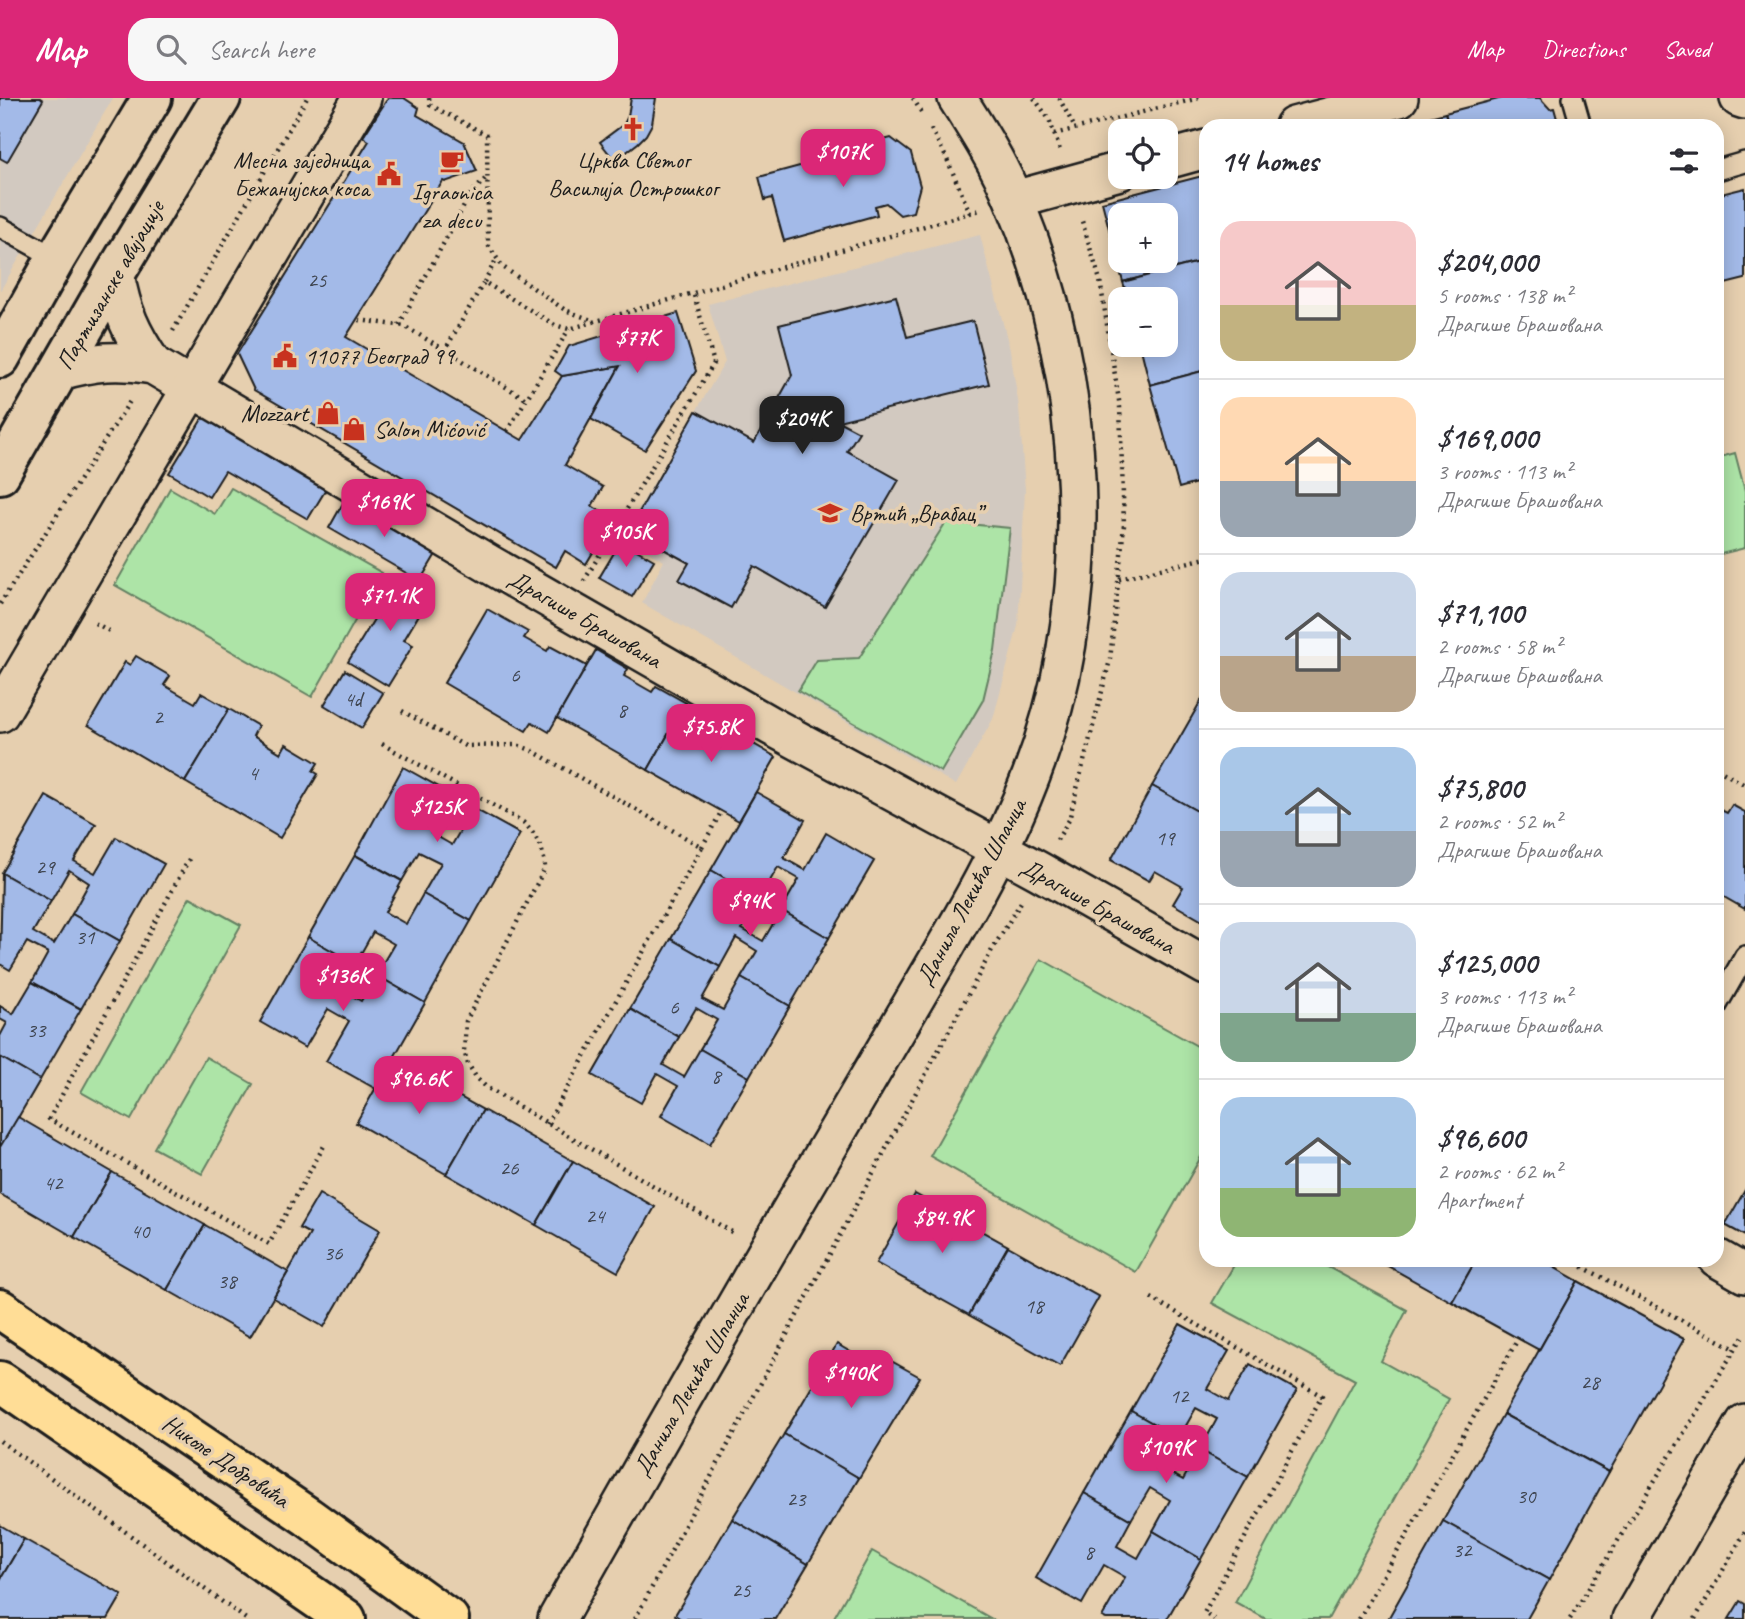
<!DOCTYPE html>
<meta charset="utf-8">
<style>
:root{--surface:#fff;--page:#f7f7f7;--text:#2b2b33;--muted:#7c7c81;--line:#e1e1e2;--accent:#db2777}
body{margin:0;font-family:Caveat,sans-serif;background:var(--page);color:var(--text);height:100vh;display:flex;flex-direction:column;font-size:26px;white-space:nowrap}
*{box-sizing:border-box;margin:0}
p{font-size:23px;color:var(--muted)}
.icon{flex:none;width:38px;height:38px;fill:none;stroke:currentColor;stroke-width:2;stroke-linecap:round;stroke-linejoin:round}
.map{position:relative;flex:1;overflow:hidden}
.panel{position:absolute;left:1199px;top:21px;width:525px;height:1148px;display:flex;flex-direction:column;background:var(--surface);border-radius:21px;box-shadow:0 4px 18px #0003}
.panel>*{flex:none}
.tools{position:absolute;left:1108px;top:21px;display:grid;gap:14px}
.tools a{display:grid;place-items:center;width:70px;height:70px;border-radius:14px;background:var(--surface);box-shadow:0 4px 18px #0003;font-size:35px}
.price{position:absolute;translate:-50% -60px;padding:0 16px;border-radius:14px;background:var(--accent);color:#fff;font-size:23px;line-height:46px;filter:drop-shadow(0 2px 4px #0008)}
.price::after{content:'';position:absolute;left:50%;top:42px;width:21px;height:16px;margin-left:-10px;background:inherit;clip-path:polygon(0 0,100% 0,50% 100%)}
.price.active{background:#222;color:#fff}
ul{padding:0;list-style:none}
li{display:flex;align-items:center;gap:21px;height:175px;padding:0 21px}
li+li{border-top:2px solid var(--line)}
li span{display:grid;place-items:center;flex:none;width:196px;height:140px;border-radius:21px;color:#555}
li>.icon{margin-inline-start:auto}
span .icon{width:84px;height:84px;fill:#fffc;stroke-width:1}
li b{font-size:30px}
h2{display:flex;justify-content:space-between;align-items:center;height:84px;padding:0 21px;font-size:30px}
header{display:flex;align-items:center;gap:42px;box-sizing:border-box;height:98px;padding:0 35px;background:var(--accent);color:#fff}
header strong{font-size:33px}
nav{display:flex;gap:38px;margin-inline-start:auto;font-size:24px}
.search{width:490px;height:63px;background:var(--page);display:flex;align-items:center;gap:18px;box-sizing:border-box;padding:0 24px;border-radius:21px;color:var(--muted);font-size:26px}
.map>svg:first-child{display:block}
</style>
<header>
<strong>Map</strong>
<div class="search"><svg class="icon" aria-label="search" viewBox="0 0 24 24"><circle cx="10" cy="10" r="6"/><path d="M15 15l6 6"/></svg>Search here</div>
<nav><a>Map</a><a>Directions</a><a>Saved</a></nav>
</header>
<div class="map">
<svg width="1745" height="1521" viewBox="0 0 1745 1521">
<rect width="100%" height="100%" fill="#e6cfaf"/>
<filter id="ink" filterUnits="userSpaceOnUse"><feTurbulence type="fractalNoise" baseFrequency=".0143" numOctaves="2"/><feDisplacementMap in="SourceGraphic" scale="14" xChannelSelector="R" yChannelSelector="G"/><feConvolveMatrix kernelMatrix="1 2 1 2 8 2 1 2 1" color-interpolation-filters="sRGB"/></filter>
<g filter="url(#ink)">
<g fill="#d2c9c0">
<polygon points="0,0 113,0 0,193"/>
<polygon points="980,137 1010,252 1019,309 1025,392 1018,528 993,621 956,687 642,505 664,463 622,439 725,264 708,206"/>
</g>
<g fill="#ade4a7" stroke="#648062" stroke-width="2">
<polygon points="1735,355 1745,393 1745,450 1717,457 1717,360"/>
<polygon points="170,390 215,416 231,390 382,475 312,599 115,487"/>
<polygon points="946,424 1010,430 995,552 983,602 941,674 798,593 817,562 859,560"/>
<polygon points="190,799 241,827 131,1022 81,994"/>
<polygon points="1041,861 1206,953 1206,1050 1136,1174 930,1058"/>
<polygon points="206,959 253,986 202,1076 154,1050"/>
<polygon points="1237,1162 1315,1162 1407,1212 1381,1263 1449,1301 1328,1521 1266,1521 1235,1504 1355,1282 1212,1205"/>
<polygon points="872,1453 992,1521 833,1521"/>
</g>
<g fill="#a3bae8" stroke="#1c1c1c" stroke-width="2" fill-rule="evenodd">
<polygon points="0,0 40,0 43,2 7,64 0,60"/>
<polygon points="388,0 404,0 419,10 417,17 464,44 477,73 445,84 443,83 346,239 522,342 562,278 620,268 565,367 603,389 592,408 613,421 586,466 565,453 556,469 254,292 237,256 369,43 363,39"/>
<polygon points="631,0 656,0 652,26 646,37 638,45 615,63 600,44 624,26 628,18"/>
<polygon points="1502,0 1540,0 1550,11 1554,10 1559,28 1449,28 1445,15"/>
<polygon points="1445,15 1449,28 1395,28"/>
<polygon points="891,40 911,55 920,88 913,114 900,117 886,105 875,108 877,117 784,143 772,100 765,102 759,79 874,48 876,44"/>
<path d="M1206,77V162L1123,184L1102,104ZM1120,117H1166V163H1120Z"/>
<polygon points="1745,90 1745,181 1717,188 1717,97"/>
<polygon points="1206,162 1206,272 1150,287 1140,247 1166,247 1166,201 1128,201 1123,184"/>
<polygon points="896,198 907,239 973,223 989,286 838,323 859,334 847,353 899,382 825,509 754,468 731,510 679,482 689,465 629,432 696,313 754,345 792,277 779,227"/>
<polygon points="678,215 696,273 645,352 591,321 620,268 562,278 555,273 569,248"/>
<polygon points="1206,272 1206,405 1200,384 1179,390 1150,287"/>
<polygon points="205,316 328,388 308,421 225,373 209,399 169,375"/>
<polygon points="347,398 439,451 420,483 329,430"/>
<polygon points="621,443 654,462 632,499 599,480"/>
<polygon points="399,480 430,498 404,542 413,547 388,588 348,564"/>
<polygon points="487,511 528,534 524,540 547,553 550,548 587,568 549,634 532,624 526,633 444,585"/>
<polygon points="596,552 628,571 624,578 652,594 656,588 686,605 648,672 557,620"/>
<polygon points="136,558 170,578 164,587 195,605 201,595 229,611 185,684 88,627 125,564 130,567"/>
<polygon points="345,572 383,595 362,630 324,607"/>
<polygon points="1206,594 1206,718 1152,688"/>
<polygon points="686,605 716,623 711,632 739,648 743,640 776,659 739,723 648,672"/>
<polygon points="229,611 258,628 253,638 281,655 286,646 318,665 313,673 318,676 280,740 185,684"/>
<polygon points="403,669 453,697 431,735 452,747 473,710 520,736 471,823 423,796 441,765 419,754 402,783 355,757"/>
<polygon points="1152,688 1206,718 1206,825 1173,806 1183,789 1155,773 1149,783 1111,762"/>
<polygon points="756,694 805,722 784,760 805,772 826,735 874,763 829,840 781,812 799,781 778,769 760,800 711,772"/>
<polygon points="46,698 96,726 74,763 95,775 116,739 164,766 120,843 72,816 89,785 69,772 51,803 2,775"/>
<polygon points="1732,707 1745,714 1745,811 1717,795 1717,710 1727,715"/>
<polygon points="355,757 402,783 385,814 406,826 423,796 471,823 425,905 376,877 394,846 373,834 355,866 308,839"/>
<polygon points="711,772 760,800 742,831 763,843 781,812 829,840 790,908 741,880 757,853 736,840 720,869 671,841"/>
<polygon points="2,775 51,803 33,834 54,846 72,816 120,843 81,911 32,884 48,855 27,844 10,872 0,866"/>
<polygon points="308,839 355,866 340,891 361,903 376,877 425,905 376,991 326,963 349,923 328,911 305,950 260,924"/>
<polygon points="671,841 720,869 702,901 723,912 741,880 790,908 749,979 700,951 717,922 696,910 679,939 630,911"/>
<polygon points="32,884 81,911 40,982 0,959 0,938 7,925 0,921 0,908 13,916"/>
<polygon points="630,911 679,939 663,967 684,979 700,951 749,979 710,1046 661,1018 678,988 657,976 641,1005 592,977"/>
<polygon points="0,959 40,982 1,1049 0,1049"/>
<polygon points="392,961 483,1012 446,1076 356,1025"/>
<polygon points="483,1012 573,1063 536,1127 446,1076"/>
<polygon points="18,1019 112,1074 74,1139 0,1096 0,1049"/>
<polygon points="573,1063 655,1109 618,1174 536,1127"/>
<polygon points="112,1074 205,1127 167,1192 74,1139"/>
<polygon points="1745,1092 1745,1138 1725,1127"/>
<polygon points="319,1096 380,1132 324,1229 273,1200 310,1136 299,1130"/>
<polygon points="915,1096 1008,1148 969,1217 876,1165"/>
<polygon points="205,1127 288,1174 250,1239 167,1192"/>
<polygon points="1008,1148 1099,1199 1060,1268 969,1217"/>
<polygon points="1377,1162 1476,1162 1452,1204"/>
<polygon points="1476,1162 1541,1162 1578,1183 1539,1252 1452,1204"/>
<polygon points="1578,1183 1684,1241 1609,1374 1503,1316"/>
<polygon points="1180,1226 1229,1253 1207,1291 1228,1303 1250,1266 1297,1292 1248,1379 1200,1352 1217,1321 1196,1310 1179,1340 1131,1313"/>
<polygon points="837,1246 886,1275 893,1264 920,1279 859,1380 784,1336"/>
<polygon points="1131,1313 1179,1340 1161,1370 1183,1382 1200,1352 1248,1379 1201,1461 1153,1433 1170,1402 1150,1390 1131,1422 1084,1395"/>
<polygon points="1503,1316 1609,1374 1549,1482 1443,1423"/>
<polygon points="784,1336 859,1380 808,1466 732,1421"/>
<polygon points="1084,1395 1131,1422 1117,1448 1138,1460 1153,1433 1201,1461 1167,1521 1106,1521 1102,1519 1125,1479 1104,1467 1082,1506 1036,1480"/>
<polygon points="732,1421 808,1466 775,1521 681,1521 675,1517"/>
<polygon points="1443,1423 1549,1482 1527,1521 1388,1521"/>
<polygon points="0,1427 24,1441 0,1482"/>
<polygon points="24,1441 122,1497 108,1521 0,1521 0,1482"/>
<polygon points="1740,1503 1745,1506 1745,1521 1729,1521"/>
</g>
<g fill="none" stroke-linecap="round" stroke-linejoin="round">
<g stroke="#1c1c1c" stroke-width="24">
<g id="service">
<polyline points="1573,0 1581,28"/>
<polyline points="1717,72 1745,64"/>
<polyline points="0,129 56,160"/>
<polyline points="1717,907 1745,858"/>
</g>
</g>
<g stroke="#1c1c1c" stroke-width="42">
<g id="minor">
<polyline points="1739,0 1745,2"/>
<polyline points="1294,28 1399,0"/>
<polyline points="1166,62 1206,51"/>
<polyline points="1014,102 1120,73"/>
<path d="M115,176C122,214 131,235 153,267"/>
<path d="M60,273C94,263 117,261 153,267L489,466L771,628L1039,773L1206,868"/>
<polyline points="0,615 362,0"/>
<polyline points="1717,1160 1745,1176"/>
<path d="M557,1521C644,1367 731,1214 821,1061C856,1001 892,940 927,880C966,814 1004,749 1031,678C1100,499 1089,278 1014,103C999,66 978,33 957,0"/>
<polyline points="1631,1521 1745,1325"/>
</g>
</g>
<g stroke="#1c1c1c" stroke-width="44">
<g id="secondary">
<polyline points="0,260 56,160 152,0"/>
<polyline points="0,376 115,176 221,0"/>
</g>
</g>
<g stroke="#1c1c1c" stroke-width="44">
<g id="primary">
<polyline points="0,1211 308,1419 449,1521"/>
<polyline points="0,1283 346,1521"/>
</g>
</g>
<g stroke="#1c1c1c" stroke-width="4.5" stroke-dasharray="2 5" stroke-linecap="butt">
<polyline points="429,0 430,7 487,37 488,147 503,169 565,212 594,223"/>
<polyline points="913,0 923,17"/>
<polyline points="1034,0 1049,21 1061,55"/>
<polyline points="1059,0 1075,30"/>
<polyline points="931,31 947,61 970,115"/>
<polyline points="1054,36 1199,0"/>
<polyline points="484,184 497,160"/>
<polyline points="359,222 404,228 445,252 484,184 555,227 569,231 980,112"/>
<polyline points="399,227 470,97 486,80"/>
<polyline points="173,233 307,0"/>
<polyline points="445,252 526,301"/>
<polyline points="507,333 569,231"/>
<polyline points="1119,481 1206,460"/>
<polyline points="584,483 714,265 693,194"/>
<polyline points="0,506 132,300"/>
<polyline points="95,525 113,535"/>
<polyline points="402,613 465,648 517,647 531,652 702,749 547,1026"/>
<path d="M382,646L523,724C537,738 544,751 545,770L466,923L464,953L468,966L476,979L486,989L735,1136"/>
<polyline points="1717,671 1745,687"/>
<polyline points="1057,742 1069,722 1110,562 1124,427 1120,309 1100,182 1081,120"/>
<polyline points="702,749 721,714"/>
<polyline points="189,761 49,1021 269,1146 324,1048"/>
<polyline points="1570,1162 1735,1251"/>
<polyline points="1557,1171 1563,1162"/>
<polyline points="1151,1200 1322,1298 1204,1515 1214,1521"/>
<polyline points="0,1343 246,1521"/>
<polyline points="635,1521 992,852 1021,804"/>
<polyline points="1359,1521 1518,1241"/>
<polyline points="1570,1521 1745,1235"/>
<polyline points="1695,1521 1745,1434"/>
</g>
<use href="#service" stroke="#e6cfaf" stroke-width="19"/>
<use href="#minor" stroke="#e6cfaf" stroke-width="37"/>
<use href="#secondary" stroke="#e6cfaf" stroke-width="38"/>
<use href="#primary" stroke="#ffdd96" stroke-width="38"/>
</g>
</g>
<defs>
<g id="church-bare" transform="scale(1.89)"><path d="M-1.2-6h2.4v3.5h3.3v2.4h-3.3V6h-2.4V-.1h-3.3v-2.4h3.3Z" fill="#c8321e" stroke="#e6cfaf" stroke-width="2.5" paint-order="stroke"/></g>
<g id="cafe-bare" transform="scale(1.89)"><path d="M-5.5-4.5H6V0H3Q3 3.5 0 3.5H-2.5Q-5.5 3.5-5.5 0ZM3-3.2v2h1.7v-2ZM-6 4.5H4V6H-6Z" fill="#c8321e" stroke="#e6cfaf" stroke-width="2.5" paint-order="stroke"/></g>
<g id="civic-bare" transform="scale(1.89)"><path d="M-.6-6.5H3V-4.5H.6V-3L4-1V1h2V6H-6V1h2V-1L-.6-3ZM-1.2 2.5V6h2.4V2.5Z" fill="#c8321e" stroke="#e6cfaf" stroke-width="2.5" paint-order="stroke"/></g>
<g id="shop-bare" transform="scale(1.89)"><path d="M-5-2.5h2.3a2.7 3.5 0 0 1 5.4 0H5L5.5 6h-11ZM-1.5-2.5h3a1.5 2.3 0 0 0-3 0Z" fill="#c8321e" stroke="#e6cfaf" stroke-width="2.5" paint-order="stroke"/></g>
<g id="school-bare" transform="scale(1.89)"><path d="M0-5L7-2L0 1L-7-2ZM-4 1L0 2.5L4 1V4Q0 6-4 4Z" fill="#c8321e" stroke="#e6cfaf" stroke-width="2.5" paint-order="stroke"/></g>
</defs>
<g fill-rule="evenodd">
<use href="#church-bare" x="633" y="31"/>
<use href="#cafe-bare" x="452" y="63"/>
<use href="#civic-bare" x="389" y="76"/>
<use href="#civic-bare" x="285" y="258"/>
<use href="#shop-bare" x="328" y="315"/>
<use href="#shop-bare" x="354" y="331"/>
<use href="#school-bare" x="830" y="415"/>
</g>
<g text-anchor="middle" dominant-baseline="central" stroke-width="7" stroke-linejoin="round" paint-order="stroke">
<g font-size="21" fill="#3e444f">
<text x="317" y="182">25</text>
<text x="515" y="577">6</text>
<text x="353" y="601">4d</text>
<text x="622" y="612">8</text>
<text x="158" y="619">2</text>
<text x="253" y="675">4</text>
<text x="1165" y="740">19</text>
<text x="45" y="769">29</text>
<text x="85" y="839">31</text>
<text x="674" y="909">6</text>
<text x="36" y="932">33</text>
<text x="716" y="978">8</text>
<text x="509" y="1070">26</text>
<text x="53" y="1085">42</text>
<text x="595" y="1118">24</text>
<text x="140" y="1133">40</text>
<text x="333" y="1155">36</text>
<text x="227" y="1183">38</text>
<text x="1034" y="1208">18</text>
<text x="1590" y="1284">28</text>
<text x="1179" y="1298">12</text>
<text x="1526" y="1398">30</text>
<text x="796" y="1401">23</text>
<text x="1462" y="1452">32</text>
<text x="1089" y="1454">8</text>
<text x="741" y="1492">25</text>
</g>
<g font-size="24" fill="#1c1c1c" stroke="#e6cfaf" text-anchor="start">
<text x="369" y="62" text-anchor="end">Месна заједница<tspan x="369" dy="28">Бежанијска коса</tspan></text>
<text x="633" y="62" text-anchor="middle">Црква Светог<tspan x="633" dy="28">Василија Острошког</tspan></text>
<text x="452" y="94" text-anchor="middle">Igraonica<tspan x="452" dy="28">za decu</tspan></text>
<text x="305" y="258">11077 Београд 99</text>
<text x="308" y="315" text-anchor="end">Mozzart</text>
<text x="374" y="331">Salon Mićović</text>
<text x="850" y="415">Вртић „Врабац”</text>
</g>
<g font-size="24" fill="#1c1c1c" stroke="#e6cfaf">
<text transform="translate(110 187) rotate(-60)">Партизанске авијације</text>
<text transform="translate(585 521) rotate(30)">Драгише Брашована</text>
<text transform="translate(971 794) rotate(-62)">Данила Лекића Шпанца</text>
<text transform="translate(1098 808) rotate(29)">Драгише Брашована</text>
<text transform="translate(691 1286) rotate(-60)">Данила Лекића Шпанца</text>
<text transform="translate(226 1363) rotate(34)">Николе Добровића</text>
</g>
</g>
</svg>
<div class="tools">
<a><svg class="icon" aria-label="locate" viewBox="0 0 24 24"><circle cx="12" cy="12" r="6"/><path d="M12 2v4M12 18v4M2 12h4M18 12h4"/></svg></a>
<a>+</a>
<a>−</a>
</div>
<b class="price" style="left:843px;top:91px">$107K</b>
<b class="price" style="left:637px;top:277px">$77K</b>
<b class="price active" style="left:802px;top:358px">$204K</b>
<b class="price" style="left:384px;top:441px">$169K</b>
<b class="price" style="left:626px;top:471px">$105K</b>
<b class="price" style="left:390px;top:535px">$71.1K</b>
<b class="price" style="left:711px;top:666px">$75.8K</b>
<b class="price" style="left:437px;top:746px">$125K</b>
<b class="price" style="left:750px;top:840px">$94K</b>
<b class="price" style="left:343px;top:915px">$136K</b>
<b class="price" style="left:419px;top:1018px">$96.6K</b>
<b class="price" style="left:942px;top:1157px">$84.9K</b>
<b class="price" style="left:851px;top:1312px">$140K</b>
<b class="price" style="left:1166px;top:1387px">$109K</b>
<section class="panel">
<h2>14 homes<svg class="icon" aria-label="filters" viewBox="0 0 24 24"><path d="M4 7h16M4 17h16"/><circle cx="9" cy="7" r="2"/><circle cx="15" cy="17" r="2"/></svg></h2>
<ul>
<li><span style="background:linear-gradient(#f6c9c9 60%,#c2b280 0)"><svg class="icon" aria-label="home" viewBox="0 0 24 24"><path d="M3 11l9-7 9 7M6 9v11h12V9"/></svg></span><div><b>$204,000</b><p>5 rooms · 138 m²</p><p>Драгише Брашована</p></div></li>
<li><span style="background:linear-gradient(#ffd9b3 60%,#9aa5b1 0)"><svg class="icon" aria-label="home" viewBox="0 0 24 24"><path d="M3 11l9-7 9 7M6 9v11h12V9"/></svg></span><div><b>$169,000</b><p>3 rooms · 113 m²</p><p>Драгише Брашована</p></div></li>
<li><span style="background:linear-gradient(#c9d6e8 60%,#b9a48a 0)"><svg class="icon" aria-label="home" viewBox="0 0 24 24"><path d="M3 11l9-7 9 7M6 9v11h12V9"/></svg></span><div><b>$71,100</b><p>2 rooms · 58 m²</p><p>Драгише Брашована</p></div></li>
<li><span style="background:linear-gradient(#a9c7e8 60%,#9aa5b1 0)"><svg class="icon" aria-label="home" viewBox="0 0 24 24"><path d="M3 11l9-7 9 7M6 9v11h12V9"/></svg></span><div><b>$75,800</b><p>2 rooms · 52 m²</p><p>Драгише Брашована</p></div></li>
<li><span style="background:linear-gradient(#c9d6e8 65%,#7fa58c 0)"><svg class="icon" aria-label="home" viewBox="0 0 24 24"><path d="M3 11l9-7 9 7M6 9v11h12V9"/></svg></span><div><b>$125,000</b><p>3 rooms · 113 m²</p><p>Драгише Брашована</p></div></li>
<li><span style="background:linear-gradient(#a9c7e8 65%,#8fb573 0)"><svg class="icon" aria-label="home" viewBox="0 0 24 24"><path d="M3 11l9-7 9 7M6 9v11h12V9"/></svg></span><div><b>$96,600</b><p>2 rooms · 62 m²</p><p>Apartment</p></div></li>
</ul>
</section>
</div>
